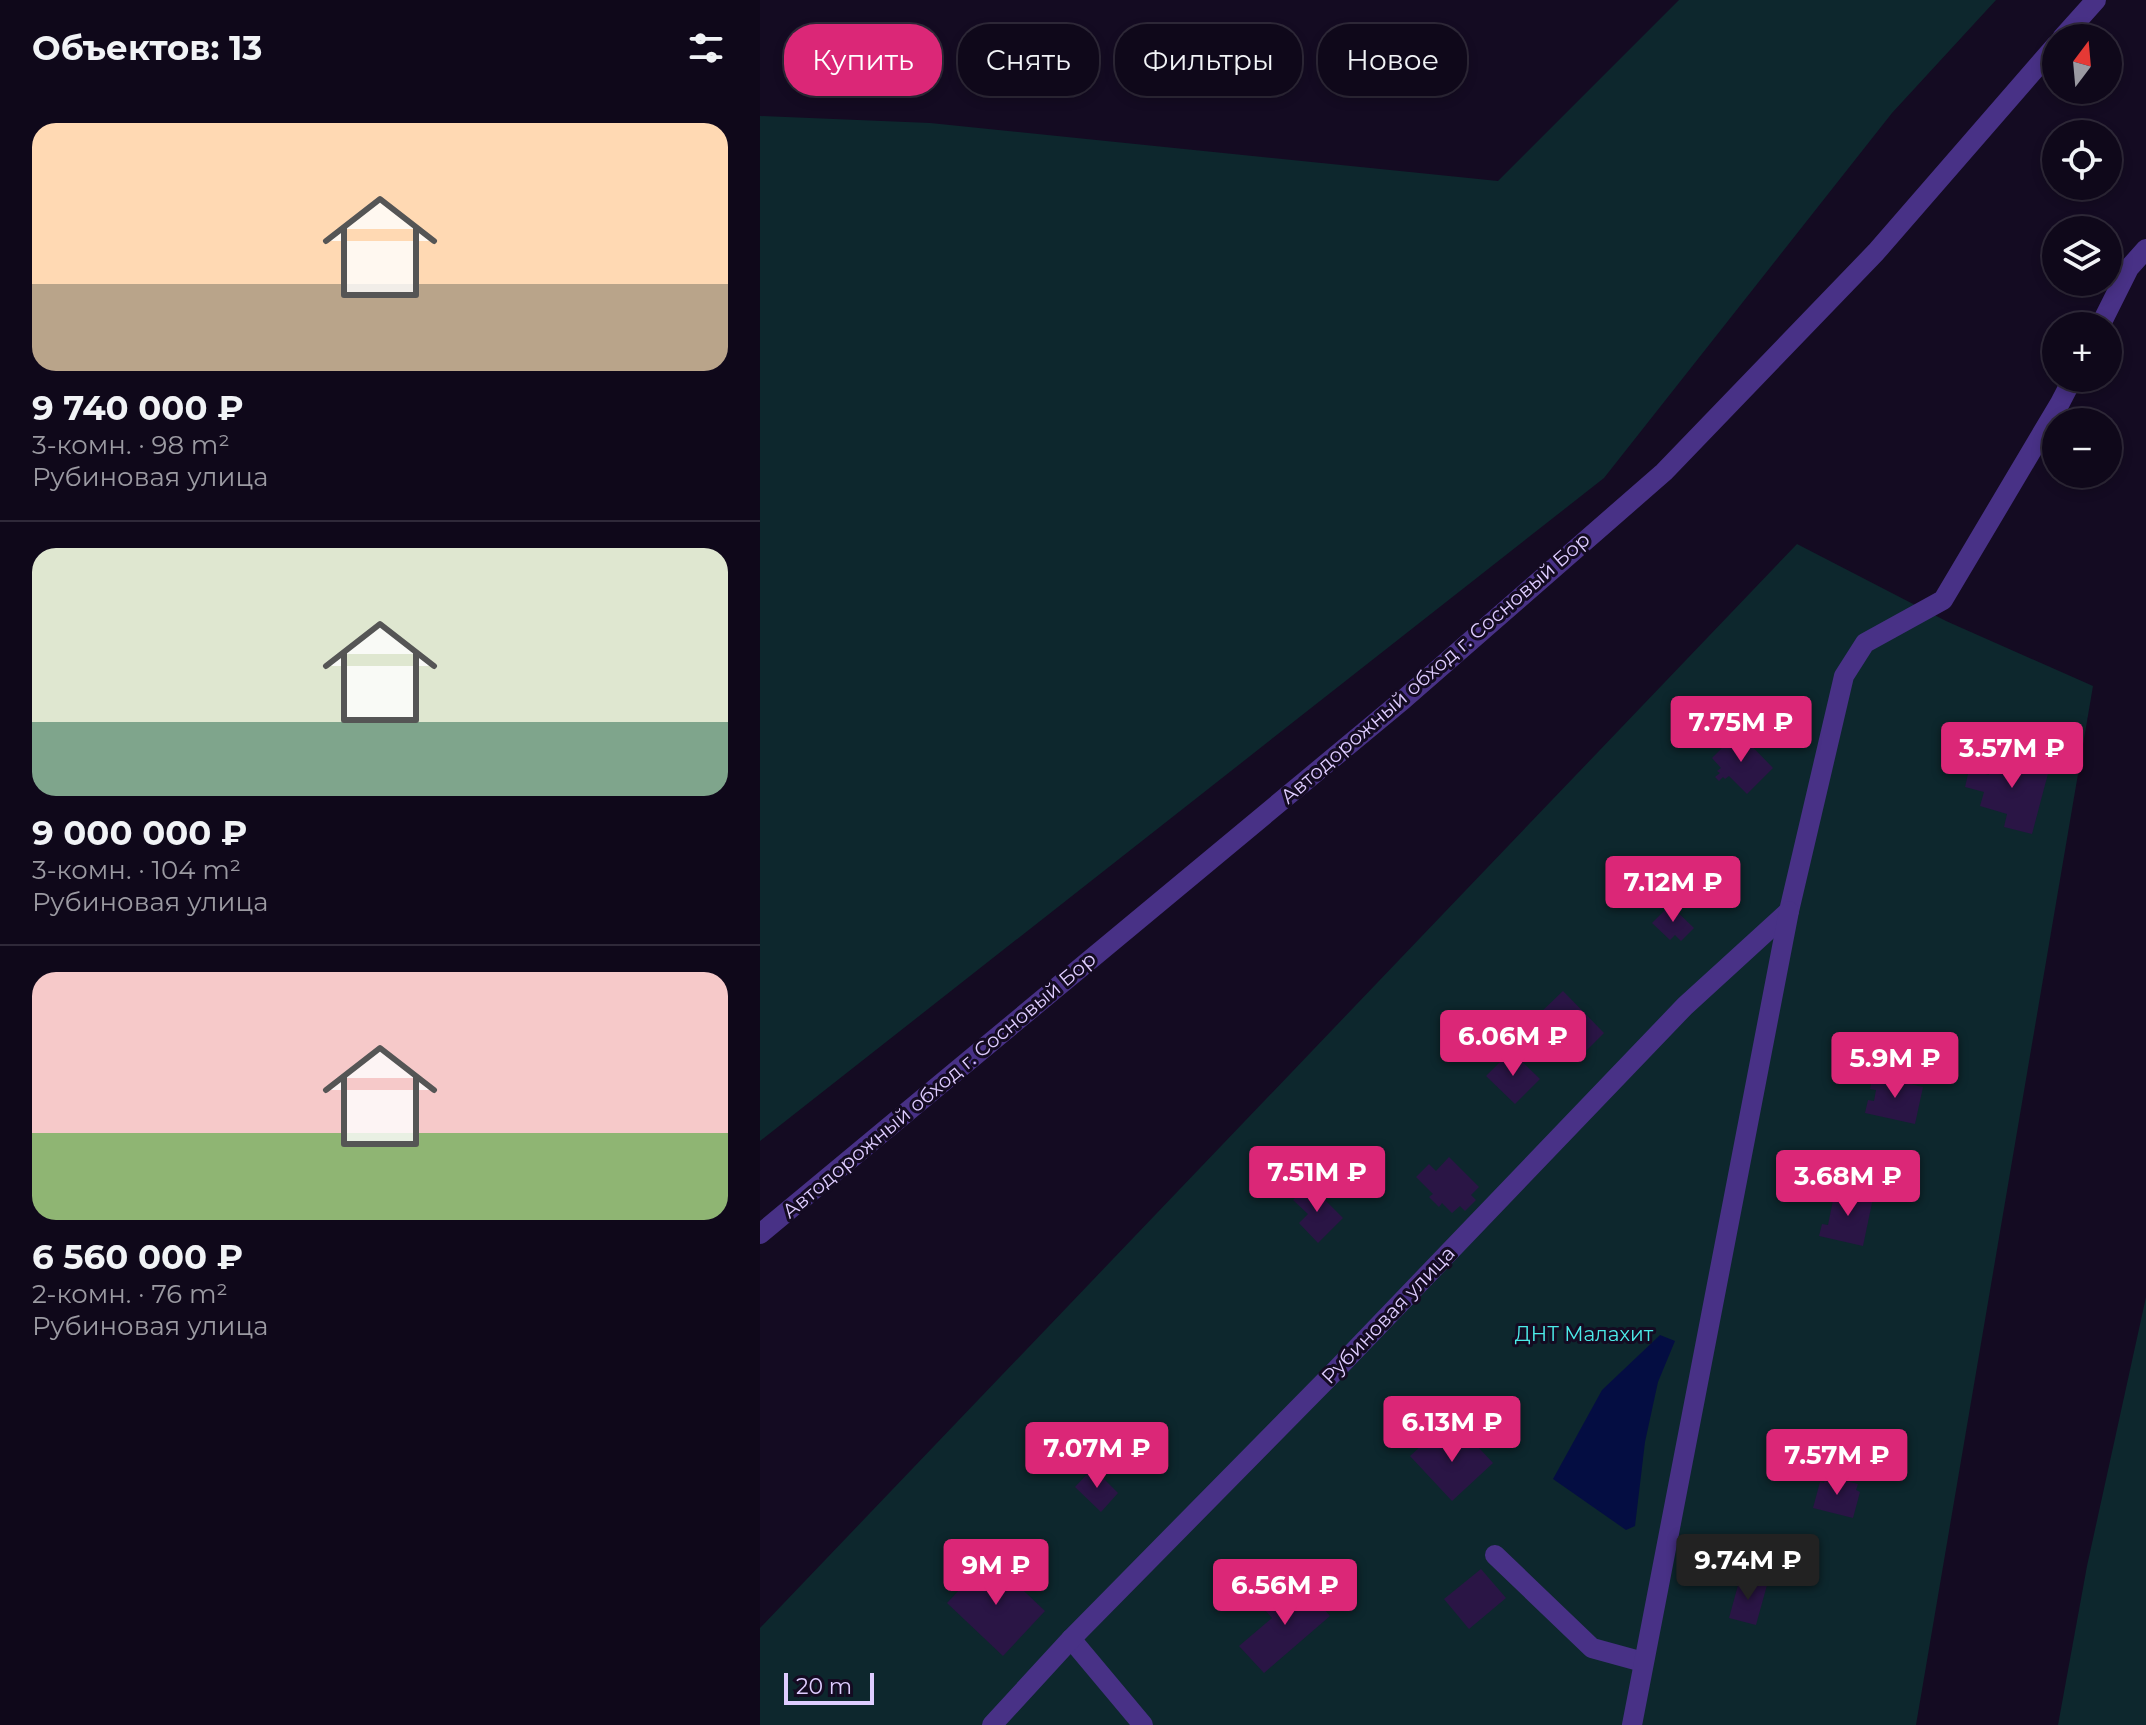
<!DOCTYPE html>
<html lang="ru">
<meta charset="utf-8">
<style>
:root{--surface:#0f081a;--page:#181123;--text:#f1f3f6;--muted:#9b9aa2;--line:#2f2939;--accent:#db2777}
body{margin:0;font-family:Montserrat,sans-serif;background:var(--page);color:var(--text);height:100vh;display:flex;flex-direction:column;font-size:30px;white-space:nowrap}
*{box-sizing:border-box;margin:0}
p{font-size:26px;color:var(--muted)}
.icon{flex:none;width:44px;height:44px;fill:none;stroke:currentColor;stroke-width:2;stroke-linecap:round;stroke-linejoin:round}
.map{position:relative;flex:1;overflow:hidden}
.panel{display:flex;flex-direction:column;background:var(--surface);width:760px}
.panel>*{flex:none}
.banner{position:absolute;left:24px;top:24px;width:760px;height:72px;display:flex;gap:16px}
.needle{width:52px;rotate:16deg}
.tools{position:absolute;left:1282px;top:24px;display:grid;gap:16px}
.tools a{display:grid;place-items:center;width:80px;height:80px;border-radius:50%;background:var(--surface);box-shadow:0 4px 12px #0003,0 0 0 2px var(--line);font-size:40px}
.scale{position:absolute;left:24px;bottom:20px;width:90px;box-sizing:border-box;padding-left:8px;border:4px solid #deccff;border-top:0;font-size:22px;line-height:28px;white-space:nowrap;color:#deccff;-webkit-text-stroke:6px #140b22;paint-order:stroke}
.price{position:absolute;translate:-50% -68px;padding:0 18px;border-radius:8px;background:var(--accent);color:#fff;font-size:26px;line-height:52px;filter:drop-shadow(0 2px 4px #0008)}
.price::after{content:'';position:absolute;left:50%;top:48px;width:24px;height:18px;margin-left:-12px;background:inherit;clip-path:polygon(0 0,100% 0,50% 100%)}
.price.selected{background:#222;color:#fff}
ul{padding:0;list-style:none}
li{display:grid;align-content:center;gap:16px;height:424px;padding:0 32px}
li+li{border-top:2px solid var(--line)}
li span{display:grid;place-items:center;height:248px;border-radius:24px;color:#555}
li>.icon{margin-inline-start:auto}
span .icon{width:144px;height:144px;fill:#fffc;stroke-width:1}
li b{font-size:34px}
h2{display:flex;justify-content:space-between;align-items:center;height:96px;padding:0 32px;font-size:34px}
.tag{padding:0 28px;border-radius:32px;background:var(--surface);box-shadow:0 4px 12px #0003,0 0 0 2px var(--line);font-size:28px;line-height:72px}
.tag.selected{background:var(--accent);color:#fff}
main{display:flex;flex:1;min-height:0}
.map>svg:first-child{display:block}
</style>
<main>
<section class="panel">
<h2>Объектов: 13<svg class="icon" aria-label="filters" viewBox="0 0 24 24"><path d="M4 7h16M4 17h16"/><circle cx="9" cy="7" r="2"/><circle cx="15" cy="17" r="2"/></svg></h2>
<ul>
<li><span style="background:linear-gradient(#ffd9b3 65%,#b9a48a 0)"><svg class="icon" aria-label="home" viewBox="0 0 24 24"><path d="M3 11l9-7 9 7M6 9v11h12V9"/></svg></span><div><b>9 740 000 ₽</b><p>3-комн. · 98 m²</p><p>Рубиновая улица</p></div></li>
<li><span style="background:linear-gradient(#dfe7d0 70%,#7fa58c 0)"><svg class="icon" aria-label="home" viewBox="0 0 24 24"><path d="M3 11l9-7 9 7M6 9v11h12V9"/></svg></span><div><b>9 000 000 ₽</b><p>3-комн. · 104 m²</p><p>Рубиновая улица</p></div></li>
<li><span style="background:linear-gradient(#f6c9c9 65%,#8fb573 0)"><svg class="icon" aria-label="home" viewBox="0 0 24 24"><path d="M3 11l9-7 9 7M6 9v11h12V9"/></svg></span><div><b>6 560 000 ₽</b><p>2-комн. · 76 m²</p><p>Рубиновая улица</p></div></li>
</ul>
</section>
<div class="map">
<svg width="1386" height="1725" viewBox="0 0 1386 1725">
<rect width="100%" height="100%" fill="#140b22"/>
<g fill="#0d272d">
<polygon points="919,0 1236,0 1132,113 844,478 0,1141 0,116 170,123 738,181"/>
<polygon points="1037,544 1186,621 1333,686 1156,1725 0,1725 0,1628"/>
<polygon points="1386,1297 1386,1725 1298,1725 1327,1566"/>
</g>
<polygon fill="#040d42" points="900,1335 915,1341 898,1382 885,1442 875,1526 866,1530 793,1479 842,1390"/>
<g fill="#2a1545">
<polygon points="978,732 1013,768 987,794 969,776 965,779 963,777 959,781 955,777 960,773 957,771 961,768 952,758"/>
<polygon points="1235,752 1290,766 1272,834 1244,827 1247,814 1220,806 1224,792 1205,787 1209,770 1229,775"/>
<polygon points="910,905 934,928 921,941 915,935 910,940 892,923"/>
<polygon points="803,991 844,1033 818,1059 777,1016"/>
<polygon points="751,1051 780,1079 755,1104 726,1076"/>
<polygon points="1113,1076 1163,1087 1155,1124 1105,1113 1108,1100 1114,1101 1116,1090 1110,1089"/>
<polygon points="689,1157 719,1187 711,1195 716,1200 705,1211 700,1206 692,1213 682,1203 679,1207 669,1197 673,1194 656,1177 669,1164 676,1171"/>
<polygon points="549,1184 583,1218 558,1243 539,1223 548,1214 533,1200"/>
<polygon points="1075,1190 1113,1198 1103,1246 1059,1236 1062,1224 1068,1225"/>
<polygon points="704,1432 733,1463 692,1501 650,1456 671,1437 684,1450"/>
<polygon points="333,1468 358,1493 341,1512 315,1487"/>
<polygon points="1066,1476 1098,1484 1096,1490 1100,1492 1093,1518 1053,1508 1060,1482 1064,1483"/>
<polygon points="229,1558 285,1611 243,1656 187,1603"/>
<polygon points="721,1569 746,1598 709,1629 684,1599"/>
<polygon points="980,1578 1007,1585 996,1625 969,1618"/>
<polygon points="539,1581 570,1616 504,1673 479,1646 512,1618 505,1610"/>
</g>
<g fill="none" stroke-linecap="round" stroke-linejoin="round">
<g stroke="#483186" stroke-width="20">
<polyline points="1302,38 1336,0"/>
<polyline points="1340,326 1369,268 1386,249"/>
<polyline points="0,1234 644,699 904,472 1116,252 1296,45"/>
<polyline points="735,1555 832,1648 883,1662"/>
<polyline points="311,1639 383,1725"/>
<polyline points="232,1725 311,1639 576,1370 925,1006 1029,911 1084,676 1105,643 1183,600 1300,403 1313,378"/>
<polyline points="872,1725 1029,911"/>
</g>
</g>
<g text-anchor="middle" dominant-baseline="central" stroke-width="6" stroke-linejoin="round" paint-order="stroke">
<g font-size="20" fill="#deccff" stroke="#140b22">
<text transform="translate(675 668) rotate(-41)">Автодорожный обход г. Сосновый Бор</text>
<text transform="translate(179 1085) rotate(-40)">Автодорожный обход г. Сосновый Бор</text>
<text transform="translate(628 1315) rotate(-46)">Рубиновая улица</text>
</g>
<g font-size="20" fill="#4cebe8" stroke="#140b22">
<text x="824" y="1334">ДНТ Малахит</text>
</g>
</g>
</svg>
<div class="tools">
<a><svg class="needle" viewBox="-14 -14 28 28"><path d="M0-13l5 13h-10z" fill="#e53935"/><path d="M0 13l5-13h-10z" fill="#9b9aa2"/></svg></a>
<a><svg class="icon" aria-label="locate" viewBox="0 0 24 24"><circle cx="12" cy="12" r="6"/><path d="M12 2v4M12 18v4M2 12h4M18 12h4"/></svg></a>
<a><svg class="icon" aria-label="layers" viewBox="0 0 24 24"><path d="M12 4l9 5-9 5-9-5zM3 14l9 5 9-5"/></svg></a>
<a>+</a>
<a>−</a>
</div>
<div class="scale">20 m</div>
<b class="price" style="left:981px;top:764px">7.75M ₽</b>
<b class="price" style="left:1252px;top:790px">3.57M ₽</b>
<b class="price" style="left:913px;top:924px">7.12M ₽</b>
<b class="price" style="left:753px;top:1078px">6.06M ₽</b>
<b class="price" style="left:1135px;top:1100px">5.9M ₽</b>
<b class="price" style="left:557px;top:1214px">7.51M ₽</b>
<b class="price" style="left:1088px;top:1218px">3.68M ₽</b>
<b class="price" style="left:692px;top:1464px">6.13M ₽</b>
<b class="price" style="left:337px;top:1490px">7.07M ₽</b>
<b class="price" style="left:1077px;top:1497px">7.57M ₽</b>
<b class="price selected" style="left:988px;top:1602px">9.74M ₽</b>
<b class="price" style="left:236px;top:1607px">9M ₽</b>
<b class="price" style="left:525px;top:1627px">6.56M ₽</b>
<div class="banner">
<a class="tag selected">Купить</a>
<a class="tag">Снять</a>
<a class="tag">Фильтры</a>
<a class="tag">Новое</a>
</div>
</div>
</main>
